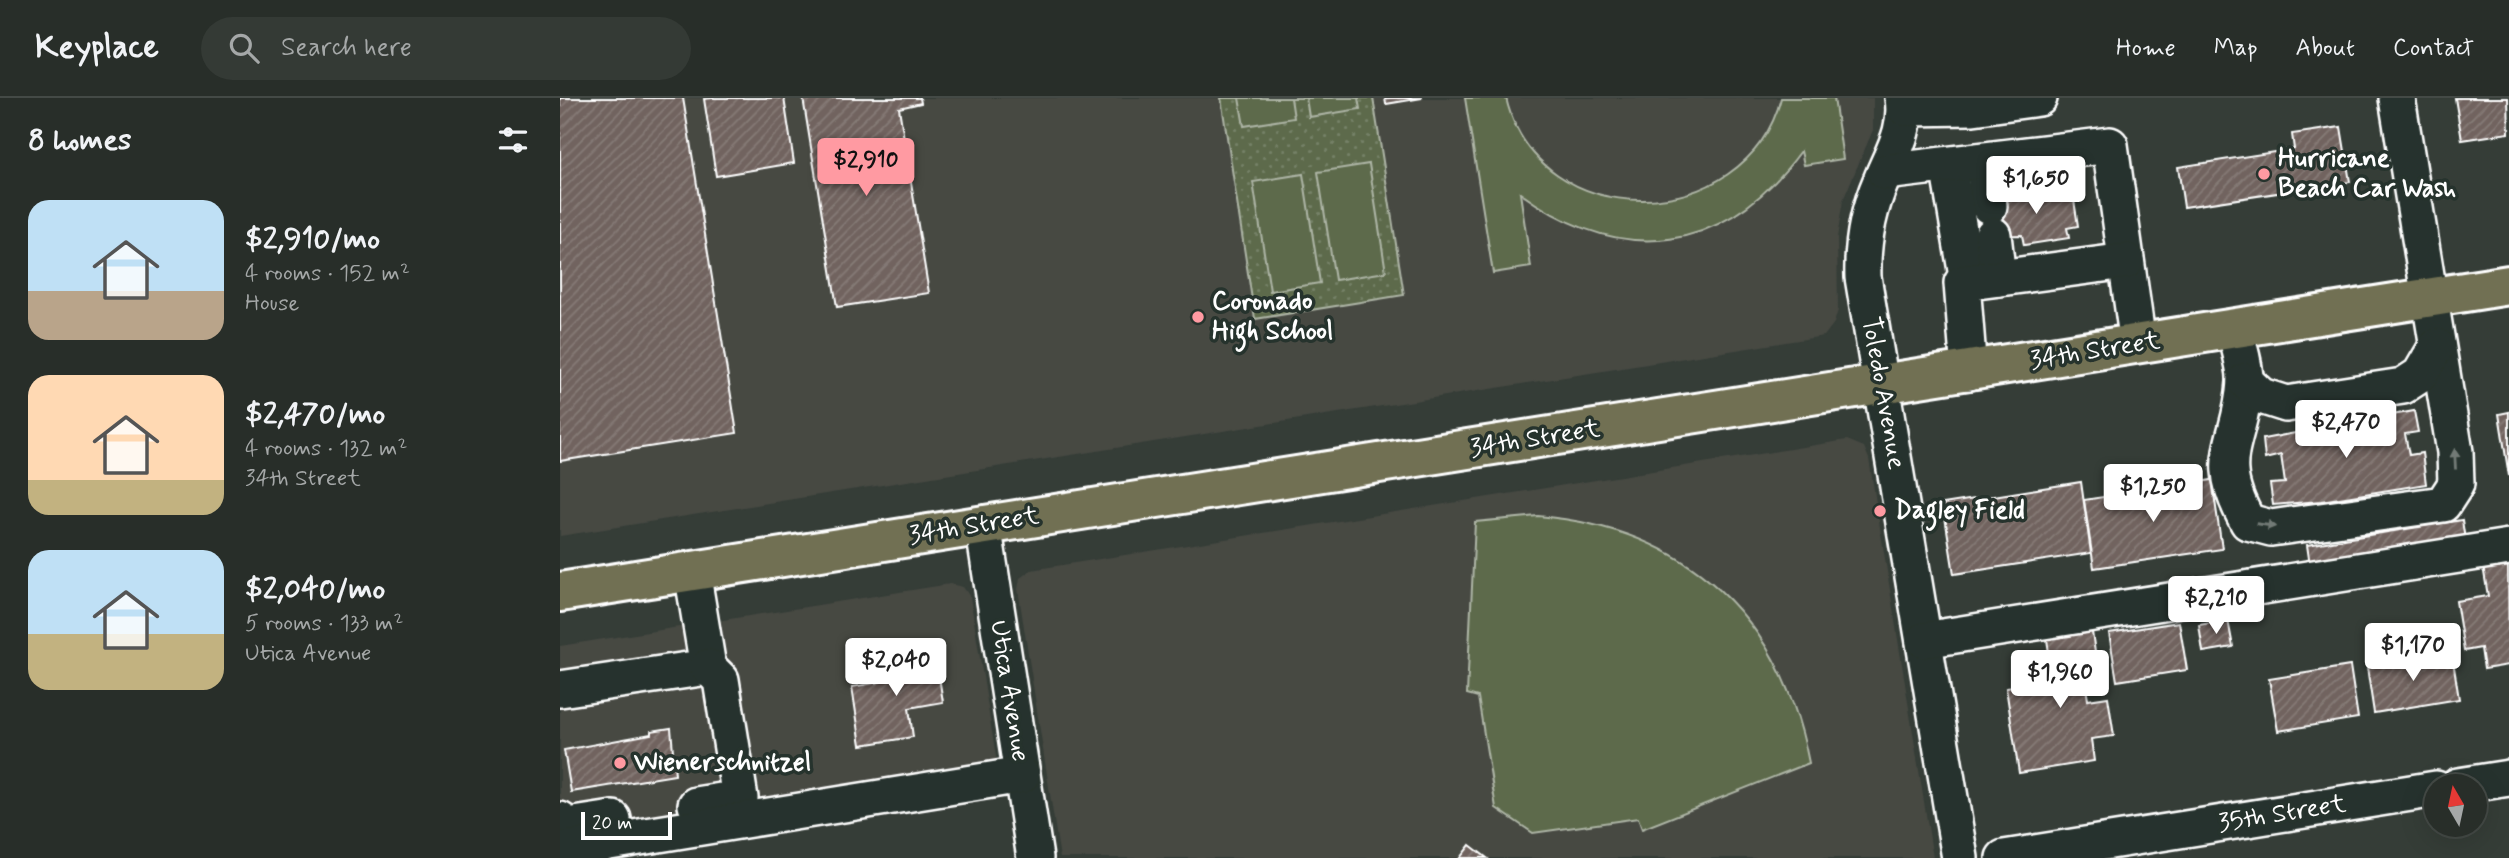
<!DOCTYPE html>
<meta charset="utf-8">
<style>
:root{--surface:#282e29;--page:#343a35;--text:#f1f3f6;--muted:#a5a8a8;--line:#444a46;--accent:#ff9aa2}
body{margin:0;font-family:Mynerve,sans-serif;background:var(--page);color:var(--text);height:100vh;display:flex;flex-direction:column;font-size:26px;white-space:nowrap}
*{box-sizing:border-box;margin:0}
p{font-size:23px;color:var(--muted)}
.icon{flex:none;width:38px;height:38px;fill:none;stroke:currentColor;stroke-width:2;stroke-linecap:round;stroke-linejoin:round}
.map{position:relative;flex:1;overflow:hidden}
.drawer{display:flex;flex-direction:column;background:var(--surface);width:560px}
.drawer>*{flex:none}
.needle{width:46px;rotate:351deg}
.tools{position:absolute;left:1864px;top:676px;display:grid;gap:14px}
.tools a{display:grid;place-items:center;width:63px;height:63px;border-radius:50%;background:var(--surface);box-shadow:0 7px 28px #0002,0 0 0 2px var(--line);font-size:35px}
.scale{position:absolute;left:21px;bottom:18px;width:91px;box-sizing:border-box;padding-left:7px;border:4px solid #fff;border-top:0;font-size:19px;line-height:24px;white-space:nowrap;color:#fff;-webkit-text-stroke:5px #26332d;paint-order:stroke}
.price{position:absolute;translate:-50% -60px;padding:0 16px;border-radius:7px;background:#fff;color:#222;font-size:23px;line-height:46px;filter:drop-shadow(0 2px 4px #0008)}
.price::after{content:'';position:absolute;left:50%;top:42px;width:21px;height:16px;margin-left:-10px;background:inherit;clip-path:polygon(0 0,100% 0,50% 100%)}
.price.current{background:var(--accent);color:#111}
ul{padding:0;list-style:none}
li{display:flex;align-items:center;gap:21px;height:175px;padding:0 28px}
li span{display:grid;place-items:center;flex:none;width:196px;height:140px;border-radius:21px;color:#555}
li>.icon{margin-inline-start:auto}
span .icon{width:84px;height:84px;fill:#fffc;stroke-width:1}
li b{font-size:30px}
h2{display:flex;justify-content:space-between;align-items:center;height:84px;padding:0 28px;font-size:30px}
header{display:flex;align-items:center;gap:42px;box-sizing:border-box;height:98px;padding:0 35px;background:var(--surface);border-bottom:2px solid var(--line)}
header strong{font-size:33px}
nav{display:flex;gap:38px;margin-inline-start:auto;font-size:24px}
.search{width:490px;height:63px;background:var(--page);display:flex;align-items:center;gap:18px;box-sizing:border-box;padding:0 24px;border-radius:38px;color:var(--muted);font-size:26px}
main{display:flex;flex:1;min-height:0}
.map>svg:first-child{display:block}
</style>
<header>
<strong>Keyplace</strong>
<div class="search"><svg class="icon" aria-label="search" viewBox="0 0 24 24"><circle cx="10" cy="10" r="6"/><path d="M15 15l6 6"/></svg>Search here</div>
<nav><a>Home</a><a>Map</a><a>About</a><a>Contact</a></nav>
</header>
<main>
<section class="drawer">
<h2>8 homes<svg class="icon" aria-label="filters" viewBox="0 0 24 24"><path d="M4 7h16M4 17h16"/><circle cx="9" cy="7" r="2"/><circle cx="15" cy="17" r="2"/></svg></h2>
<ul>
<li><span style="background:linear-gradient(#bfe0f5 65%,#b9a48a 0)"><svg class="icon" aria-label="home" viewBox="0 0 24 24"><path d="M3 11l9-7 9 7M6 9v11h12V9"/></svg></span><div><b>$2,910/mo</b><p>4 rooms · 152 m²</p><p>House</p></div></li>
<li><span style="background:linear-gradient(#ffd9b3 75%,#c2b280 0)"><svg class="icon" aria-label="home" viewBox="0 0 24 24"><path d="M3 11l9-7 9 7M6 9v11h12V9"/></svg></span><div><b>$2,470/mo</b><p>4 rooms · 132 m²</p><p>34th Street</p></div></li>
<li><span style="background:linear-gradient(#bfe0f5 60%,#c2b280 0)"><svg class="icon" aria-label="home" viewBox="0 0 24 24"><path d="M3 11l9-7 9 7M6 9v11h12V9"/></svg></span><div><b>$2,040/mo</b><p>5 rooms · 133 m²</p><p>Utica Avenue</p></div></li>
</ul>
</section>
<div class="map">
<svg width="1949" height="760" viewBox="0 0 1949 760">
<defs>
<pattern id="grass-dots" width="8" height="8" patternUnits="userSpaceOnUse" patternTransform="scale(1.75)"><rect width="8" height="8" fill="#5d6b4c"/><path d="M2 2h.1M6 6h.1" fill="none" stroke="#758167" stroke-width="1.8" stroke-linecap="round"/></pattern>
<pattern id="building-hatch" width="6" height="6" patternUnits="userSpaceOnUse" patternTransform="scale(1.75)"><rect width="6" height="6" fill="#71645f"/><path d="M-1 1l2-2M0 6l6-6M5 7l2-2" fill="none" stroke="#867b77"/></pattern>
</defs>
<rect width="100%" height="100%" fill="#353d37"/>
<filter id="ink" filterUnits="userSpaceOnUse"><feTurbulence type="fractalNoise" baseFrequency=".0143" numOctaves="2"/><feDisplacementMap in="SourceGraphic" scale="14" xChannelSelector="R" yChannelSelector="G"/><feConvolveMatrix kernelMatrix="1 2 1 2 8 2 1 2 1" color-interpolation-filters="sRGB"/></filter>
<g filter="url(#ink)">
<g fill="#474943">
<polygon points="0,0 1313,0 1313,32 1283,102 1277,140 1278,212 1274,225 1264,238 0,438"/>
<polygon points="1287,342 1304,349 1309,361 1373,760 500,760 458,491 460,480 471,472"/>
<polygon points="390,486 403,489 410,499 439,677 0,746 0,548"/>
</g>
<polygon fill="url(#grass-dots)" stroke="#aeb5a6" stroke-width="2" points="661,0 813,0 844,197 695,221"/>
<g fill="#5d6b4c" stroke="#aeb5a6" stroke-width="2">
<polygon points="679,0 731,0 734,20 684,28"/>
<polygon points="746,0 798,0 800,11 749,19"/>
<path d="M905,0H946C978,137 1186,135 1221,0H1274L1283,61L1244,67L1241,53C1165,156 1063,170 960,95L971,169L933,175Z"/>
<polygon points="809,66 826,174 775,182 758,74"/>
<polygon points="743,76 760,185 710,193 693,84"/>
<path d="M978,418C1127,431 1221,518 1249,665L1082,731L1078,720L973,735L936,710L918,599L907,596L915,424Z"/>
</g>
<g fill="url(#building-hatch)" stroke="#fff" stroke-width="2">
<polygon points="0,0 123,0 177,335 0,363"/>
<polygon points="153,0 224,0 234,65 156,78 144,1"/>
<polygon points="243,0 360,0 361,5 339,10 369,195 277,209"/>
<polygon points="825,0 862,0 826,6"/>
<polygon points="1895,0 1948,0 1949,35 1902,42"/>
<polygon points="1781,29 1790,84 1624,109 1618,69 1734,51 1732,36"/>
<polygon points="1512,89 1518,128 1507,130 1509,140 1464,147 1462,137 1426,138 1443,100"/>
<polygon points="1854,313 1858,334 1845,336 1849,357 1862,355 1866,386 1761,403 1713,407 1710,386 1725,385 1721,357 1705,361 1703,341"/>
<polygon points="1949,314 1949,378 1939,316"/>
<polygon points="1652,382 1662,451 1534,470 1524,402"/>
<polygon points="1521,384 1531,455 1394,476 1383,406"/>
<polygon points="1902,422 1905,442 1750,467 1747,447"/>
<polygon points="1948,464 1949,567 1924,571 1921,550 1904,553 1896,503 1928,498 1923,468"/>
<polygon points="1668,522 1673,549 1643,554 1639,527"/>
<polygon points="1619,524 1627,572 1557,583 1549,535"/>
<polygon points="1532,534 1538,575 1524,577 1528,602 1548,599 1554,638 1531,641 1534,663 1459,675 1446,590 1493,583 1487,541"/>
<polygon points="375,554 383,604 349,610 353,639 301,647 292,589 320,584 317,564"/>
<polygon points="1892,556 1899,601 1814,615 1807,569"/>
<polygon points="1790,568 1798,620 1718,633 1709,581"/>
<polygon points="111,630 115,677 11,694 4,652 91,636 91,633"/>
<polygon points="910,747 927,760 900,760"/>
</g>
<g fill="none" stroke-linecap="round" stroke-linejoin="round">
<g stroke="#fff" stroke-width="40">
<g id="minor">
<path d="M1343,0C1348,32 1332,55 1321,83C1308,113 1302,147 1303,179L1400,760"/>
<polyline points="1345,10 1413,9 1479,0"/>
<polyline points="1423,63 1429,108"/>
<polyline points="1388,67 1408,184"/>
<polyline points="1325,74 1550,47 1578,246"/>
<polyline points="1433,137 1438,180"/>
<path d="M1675,231C1678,247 1686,268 1685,284C1681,346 1651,359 1688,424L1711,430L1883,406L1896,386L1895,354L1837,0"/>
<polyline points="1409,274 1402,185 1566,163"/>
<polyline points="1685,283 1701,298 1726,306 1843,288 1860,277 1877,248"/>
<polyline points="423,426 475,760"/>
<polyline points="1364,542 1949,449"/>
<polyline points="0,591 148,569 132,473"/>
<polyline points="1898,688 1949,680"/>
<polyline points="136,707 180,700 161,582 148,569"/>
<polyline points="0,722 8,728 53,721"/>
<polyline points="0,752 462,677"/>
<polyline points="1444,760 1876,691"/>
</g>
</g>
<g stroke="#fff" stroke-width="44">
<polyline id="major" points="0,494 1949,187"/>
</g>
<use href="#minor" stroke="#26332d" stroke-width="35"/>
<use href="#major" stroke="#716f52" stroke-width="38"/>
</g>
<defs><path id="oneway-solid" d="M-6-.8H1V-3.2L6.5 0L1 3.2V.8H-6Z" transform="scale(1.75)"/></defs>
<g fill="#727a76">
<use href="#oneway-solid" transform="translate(1895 361) rotate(-93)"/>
<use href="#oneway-solid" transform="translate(1706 427) rotate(8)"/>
</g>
</g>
<g fill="#ff9aa2" stroke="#26332d" stroke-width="2.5">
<circle cx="1704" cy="76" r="7"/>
<circle cx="638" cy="219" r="7"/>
<circle cx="1320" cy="413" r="7"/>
<circle cx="60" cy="665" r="7"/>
</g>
<g text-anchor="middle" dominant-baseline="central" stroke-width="7" stroke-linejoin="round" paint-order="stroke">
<g font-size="26" font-weight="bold" fill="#fff" stroke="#26332d" text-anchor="start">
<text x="1718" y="61">Hurricane<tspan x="1718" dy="30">Beach Car Wash</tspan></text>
<text x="652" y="204">Coronado<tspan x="652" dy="30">High School</tspan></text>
<text x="1334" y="413">Dagley Field</text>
<text x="74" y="665">Wienerschnitzel</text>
</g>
<g font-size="26" fill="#fff" stroke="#26332d">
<text transform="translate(1535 253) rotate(-9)">34th Street</text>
<text transform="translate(1323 295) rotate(80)">Toledo Avenue</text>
<text transform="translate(975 341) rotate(-9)">34th Street</text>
<text transform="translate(414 428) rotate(-9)">34th Street</text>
<text transform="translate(449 593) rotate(81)">Utica Avenue</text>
<text transform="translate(1722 716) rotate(-9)">35th Street</text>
</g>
</g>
</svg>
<div class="tools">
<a><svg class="needle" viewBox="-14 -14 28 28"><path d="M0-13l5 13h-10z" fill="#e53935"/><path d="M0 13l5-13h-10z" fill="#a5a8a8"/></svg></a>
</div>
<div class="scale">20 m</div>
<b class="price current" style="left:306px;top:100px">$2,910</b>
<b class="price" style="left:1476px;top:118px">$1,650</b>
<b class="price" style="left:1786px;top:362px">$2,470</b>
<b class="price" style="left:1593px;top:426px">$1,250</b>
<b class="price" style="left:1656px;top:538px">$2,210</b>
<b class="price" style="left:1853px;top:585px">$1,170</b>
<b class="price" style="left:336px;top:600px">$2,040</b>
<b class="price" style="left:1500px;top:612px">$1,960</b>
</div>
</main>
